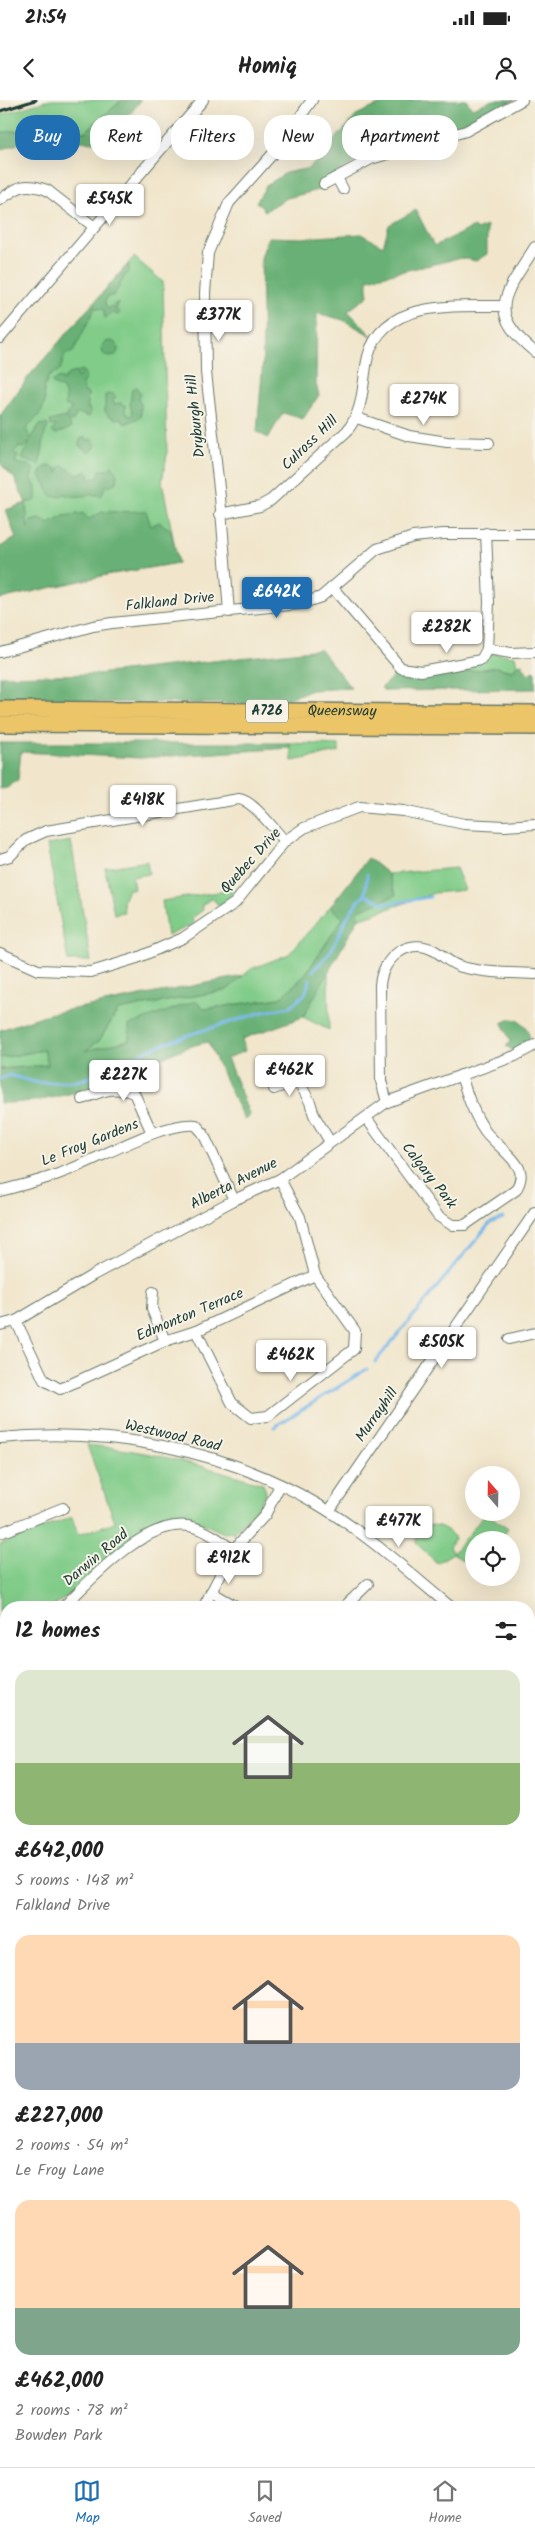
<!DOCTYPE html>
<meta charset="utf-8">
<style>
:root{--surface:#fff;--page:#f6f6f6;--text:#222;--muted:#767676;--line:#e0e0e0;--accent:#1f6fb2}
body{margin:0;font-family:Kalam,sans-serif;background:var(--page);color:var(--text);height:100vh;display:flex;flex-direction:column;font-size:19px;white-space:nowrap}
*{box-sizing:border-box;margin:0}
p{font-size:16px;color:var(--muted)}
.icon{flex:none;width:28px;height:28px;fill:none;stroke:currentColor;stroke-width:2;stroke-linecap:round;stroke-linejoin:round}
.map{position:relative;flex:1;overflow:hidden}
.drawer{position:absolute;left:0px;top:1501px;width:535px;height:866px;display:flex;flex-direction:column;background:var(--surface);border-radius:20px 20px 0 0;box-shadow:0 5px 20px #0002}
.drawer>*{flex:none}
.guide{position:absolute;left:15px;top:15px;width:505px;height:45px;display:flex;gap:10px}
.needle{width:32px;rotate:340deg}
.tools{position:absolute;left:465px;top:1366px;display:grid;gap:10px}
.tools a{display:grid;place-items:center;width:55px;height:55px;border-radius:50%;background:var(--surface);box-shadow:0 5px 20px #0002;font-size:25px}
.price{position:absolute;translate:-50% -42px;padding:0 11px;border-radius:5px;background:#fff;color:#222;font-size:16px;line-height:32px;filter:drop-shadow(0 1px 2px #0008)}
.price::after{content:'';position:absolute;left:50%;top:30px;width:15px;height:11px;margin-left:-8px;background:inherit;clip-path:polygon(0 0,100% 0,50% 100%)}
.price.on{background:var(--accent);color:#fff}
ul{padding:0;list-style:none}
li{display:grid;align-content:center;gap:10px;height:265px;padding:0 15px}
li span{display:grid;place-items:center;height:155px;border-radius:15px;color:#555}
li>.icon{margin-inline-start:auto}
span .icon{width:90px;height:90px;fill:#fffc;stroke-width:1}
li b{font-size:21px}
h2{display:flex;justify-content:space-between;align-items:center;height:60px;padding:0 15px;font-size:21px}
.chip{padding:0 18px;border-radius:20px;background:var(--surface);box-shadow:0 5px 20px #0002;font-size:18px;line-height:45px}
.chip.on{background:var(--accent);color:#fff}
.status{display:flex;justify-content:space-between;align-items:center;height:35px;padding:0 25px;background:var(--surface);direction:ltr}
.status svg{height:14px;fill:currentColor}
header{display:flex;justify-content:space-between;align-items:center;height:65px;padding:0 15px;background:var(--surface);font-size:22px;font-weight:600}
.menu{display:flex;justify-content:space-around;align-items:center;height:70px;border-top:1px solid var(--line);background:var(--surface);font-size:14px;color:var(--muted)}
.menu a{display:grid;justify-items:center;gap:2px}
.menu .on{color:var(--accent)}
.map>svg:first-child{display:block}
</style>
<div class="status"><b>21:54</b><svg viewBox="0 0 49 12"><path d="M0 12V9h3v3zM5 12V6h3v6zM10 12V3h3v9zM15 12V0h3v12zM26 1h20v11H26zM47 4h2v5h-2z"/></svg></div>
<header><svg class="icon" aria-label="back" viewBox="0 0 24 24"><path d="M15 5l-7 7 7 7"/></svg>Homiq<svg class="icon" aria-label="person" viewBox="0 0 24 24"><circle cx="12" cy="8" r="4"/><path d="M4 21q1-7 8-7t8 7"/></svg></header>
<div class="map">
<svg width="535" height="2367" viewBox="0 0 535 2367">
<rect width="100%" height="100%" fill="#f7f3e8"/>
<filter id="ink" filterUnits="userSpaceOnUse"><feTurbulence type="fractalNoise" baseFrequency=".02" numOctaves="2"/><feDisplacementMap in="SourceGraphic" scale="10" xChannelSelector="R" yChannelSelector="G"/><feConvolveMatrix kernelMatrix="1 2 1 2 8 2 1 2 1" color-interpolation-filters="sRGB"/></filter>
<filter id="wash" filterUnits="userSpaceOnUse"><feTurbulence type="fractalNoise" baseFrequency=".0096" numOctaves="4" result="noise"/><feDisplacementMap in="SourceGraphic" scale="20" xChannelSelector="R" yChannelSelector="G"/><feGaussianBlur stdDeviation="1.12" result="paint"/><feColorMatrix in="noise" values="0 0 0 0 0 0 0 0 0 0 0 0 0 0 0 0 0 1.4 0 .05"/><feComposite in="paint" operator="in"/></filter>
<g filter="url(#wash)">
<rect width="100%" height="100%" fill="#f1e6cc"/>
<g fill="#81cc89" stroke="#50845e">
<polygon points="49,0 122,0 85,32 11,31 0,33 0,15"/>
<polygon points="134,157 163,182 167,355 162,381 178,463 106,475 0,499 0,447 16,438 6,410 26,403 15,379 0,363 0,316 30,275"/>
<polygon points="492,553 515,556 517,565 512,571 496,567 423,579 421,575 474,564"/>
<polygon points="290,643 339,645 339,652 292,661"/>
<polygon points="71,741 91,861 68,861 47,745"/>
<polygon points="147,761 149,774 132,777 134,789 128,789 123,802 124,812 114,814 105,768"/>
<polygon points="456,768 465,790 434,793 358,819 358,810 395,795 388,774"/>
<polygon points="237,789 220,807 212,798 202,805 203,810 192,818 194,824 167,836 162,801"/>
<polygon points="330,807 344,818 304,876 280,898 205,909 129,940 83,952 99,941 118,910 227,890 251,869 289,854"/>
<polygon points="328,871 329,930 303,917"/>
<polygon points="44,950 48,965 0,969 0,958"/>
<path d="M87,1345C152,1351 201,1365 263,1384L266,1391L259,1405L234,1432L224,1433L191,1418L177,1417L158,1424L140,1435L97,1475L52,1507L6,1508V1561L0,1568V1444L72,1417L78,1435L115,1422Z"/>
<path d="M486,1413L508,1429L500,1440H474V1470L453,1453L437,1463L416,1443L417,1433L423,1426C437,1423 446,1427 455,1438L449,1447L453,1453Z"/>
<polygon points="0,2218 6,2225 6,2282 0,2294"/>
</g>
<g fill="#68b075" stroke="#447654">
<polygon points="122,0 141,0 107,43 35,38 0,50 0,33 11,31 37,33 41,23 51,20 59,32 85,32"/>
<polygon points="390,0 466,0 472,8 493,0 515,0 455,31 362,58 323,81 327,88 287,98 265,111 256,102 266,86 285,73 309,68 358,14"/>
<polygon points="416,110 434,146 474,127 476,130 487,126 487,154 476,161 461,158 368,179 368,196 348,211 372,236 343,220 317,213 316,284 319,295 303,319 283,313 268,338 257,332 263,261 261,158 268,137 302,138 361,134 383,146 389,125"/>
<path d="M129,164V172C123,176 119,188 114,195L107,197L105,202L107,209L118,202L117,208L114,209L120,212L118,215L112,213L105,218L103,209L95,208L73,252L65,255L60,270L49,276L44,288L45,303L40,314L26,329L31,339L39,325L47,324L48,327C41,337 45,353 38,365L22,359L30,342L23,348L19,347L14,352L18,356L15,363L29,365L35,370L31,377L36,387V400L26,403L28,429L31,421L40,419L49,424L64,416L83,413L89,419L102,412L146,411L151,426L159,422L171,430L178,463L106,475L0,499V447L16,438L6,410L26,403L15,379L0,363V316L30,275L91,206L94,207L95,201Z"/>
<circle cx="110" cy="249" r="8"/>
<polygon points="81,270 84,272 86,278 82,284 84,287 83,291 88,293 88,297 86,299 89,302 87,304 91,313 89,317 78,313 72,322 68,317 66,319 69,321 71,328 56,334 52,332 56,325 51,326 50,321 65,317 72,308 65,305 66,297 63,289 53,284 52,281 61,278 63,281 68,274 76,272 77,278 80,276 78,272"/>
<polygon points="136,287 141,294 138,299 141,305 141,317 125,324 121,318 116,319 108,315 105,311 105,295 112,293 116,297 113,300 114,304 121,303 126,306 125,311 130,316 133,315 130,305 132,289"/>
<polygon points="85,337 87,340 92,339 96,345 93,350 89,352 79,346 80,339"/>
<path d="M49,366L56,368L58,373L60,367L63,366L77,374L87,371L90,374L88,379L98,378L100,370H107L112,366L118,375L117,381L110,387L106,385L101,396C92,392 80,400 64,394L60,397L51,396L40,375L45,367Z"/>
<polygon points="320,549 351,588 312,590 271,604 0,601 0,576 97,574"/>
<polygon points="522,564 528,574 535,571 535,589 385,591 381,588 398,571 421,575 423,579 496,567 512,571 517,565"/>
<polygon points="0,643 290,643 291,648 140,658 21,652 18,680 7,688 0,689"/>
<path d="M368,758L388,774L396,795L359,810L358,819L303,917L242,939L245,951L227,958L250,1016L244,1020L208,942C178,947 151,965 123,976C86,991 40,1004 0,1003V969L48,965L44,950L0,958V930L48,914L243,876L227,890L118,910L99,941L85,951L129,940V925L195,901L205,909L280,898L304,876L343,818L330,807Z"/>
<path d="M511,919C524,921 529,929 530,942L515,952L506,946L511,942L502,923Z"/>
<polygon points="535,1906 535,1945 529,1951 529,1912"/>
<polygon points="272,2361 298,2361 295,2367 265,2367"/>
<polygon points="308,2361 428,2361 458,2367 305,2367"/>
</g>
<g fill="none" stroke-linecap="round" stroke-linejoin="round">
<g stroke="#76b8eb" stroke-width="3">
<polyline points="365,795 367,774"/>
<path d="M313,871C319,864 327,857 332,849C342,830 348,809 365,795L387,804L430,797"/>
<polyline points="0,979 9,975 39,983 77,981 110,971 149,949 185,936 263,912 290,907 305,894 310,879"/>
<polyline points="375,1262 490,1123 503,1118"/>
<polyline points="274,1327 367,1269"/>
</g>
</g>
</g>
<g filter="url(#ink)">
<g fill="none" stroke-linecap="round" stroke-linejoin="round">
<g stroke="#687869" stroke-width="12">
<g id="minor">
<polyline points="337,78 343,89"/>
<polyline points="324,84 371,59 466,31 522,0"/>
<path d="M0,100C19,86 24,82 47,90L93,126"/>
<path d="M535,147C506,194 484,211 535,252"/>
<polyline points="0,238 203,0"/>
<polyline points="357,318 409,336 447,342 489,343"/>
<path d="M220,414L260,406L271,400L347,331C363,310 362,291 366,266C376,198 452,207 503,206"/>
<polyline points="332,487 401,568 421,571 481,560 487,549 489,502 486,433"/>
<polyline points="229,512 220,397 206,272 205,193 208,153 229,103 278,48 312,0"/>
<polyline points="487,549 511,553 535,552"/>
<polyline points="0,552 93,526 112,523 300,504 321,497 377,449 413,437 443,434 535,434"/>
<path d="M0,759L10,756L26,740L46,731L239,699C254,701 274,730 285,741"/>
<polyline points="0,853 38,870 91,872 137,858 183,838 235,803 285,741 304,728 359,707 403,711 464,724 505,726 535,724"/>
<polyline points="297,962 298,980 310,1002 314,1015 330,1042"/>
<polyline points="274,989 298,980"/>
<path d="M82,999C101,992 114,985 134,993L152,1033"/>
<path d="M387,1002L381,981L380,885C382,858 409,836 435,851C444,856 451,865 462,867C485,873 511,873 535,874"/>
<path d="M367,1019L438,1116L452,1125H465L516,1090C519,1084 522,1078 520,1071C517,1059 494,1043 485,1031C473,1013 467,995 461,975"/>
<path d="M0,1091C22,1085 45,1080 66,1071C101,1058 162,1022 196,1025L203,1033L234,1100"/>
<polyline points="153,1192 152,1209 165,1241"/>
<polyline points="16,1221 44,1280 60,1289 165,1241 196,1231 315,1175"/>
<polyline points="0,1225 16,1221 93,1175 234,1100 280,1079 387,1002 515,956 535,945"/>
<polyline points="196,1231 232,1303 251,1318 268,1316 354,1249 355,1231 315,1175 300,1117 280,1079"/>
<polyline points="509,1239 535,1233"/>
<path d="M0,1338C106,1327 225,1349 317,1404C366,1433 408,1472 452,1508"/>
<polyline points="329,1411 535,1112"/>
<polyline points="0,1433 63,1408"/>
<polyline points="211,1492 239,1508"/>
<path d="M62,1508C91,1480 148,1415 193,1427C208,1431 221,1441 233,1450"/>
<polyline points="203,1508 233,1450 265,1415 280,1385"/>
<polyline points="343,1508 368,1484"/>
<polyline points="529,1569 535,1574"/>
<polyline points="0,1574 6,1567"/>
<polyline points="529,1694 535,1686"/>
<polyline points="529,1734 535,1739"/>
<polyline points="529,1886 535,1880"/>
<polyline points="529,1904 535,1898"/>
<polyline points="0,1938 6,1939"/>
<polyline points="529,1962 535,1956"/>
<polyline points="0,1997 6,1995"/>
<polyline points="0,2139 6,2138"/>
<polyline points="529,2160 535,2150"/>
<polyline points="0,2170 6,2170"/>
<polyline points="529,2184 535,2190"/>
<polyline points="0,2317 6,2302"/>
<polyline points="529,2326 535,2328"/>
<polyline points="79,2367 83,2361"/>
<polyline points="303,2367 306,2361"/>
</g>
</g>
<g stroke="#687869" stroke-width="18">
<g id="highway">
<path id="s1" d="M0,609L535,613"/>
<polyline points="0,624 535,627"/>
</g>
</g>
<use href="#minor" stroke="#fff" stroke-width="10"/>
<use href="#highway" stroke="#ecc569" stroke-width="15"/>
<polyline stroke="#1f3d34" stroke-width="3" points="0,11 36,0"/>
</g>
</g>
<g text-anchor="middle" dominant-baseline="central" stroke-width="4" stroke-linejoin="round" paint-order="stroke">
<rect fill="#f7f3e8" stroke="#60746a" stroke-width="1" x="246" y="599.5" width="42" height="23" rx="4"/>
<g font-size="14" font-weight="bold" fill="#1f3d34">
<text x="267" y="611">A726</text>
</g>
<g font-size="15" fill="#1f3d34" stroke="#f7f3e8">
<text transform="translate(196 316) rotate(-96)">Dryburgh Hill</text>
<text transform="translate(310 343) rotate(-44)">Culross Hill</text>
<text transform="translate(170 502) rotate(-6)">Falkland Drive</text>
<text stroke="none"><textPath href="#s1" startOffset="342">Queensway</textPath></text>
<text transform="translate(251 761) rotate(-48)">Quebec Drive</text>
<text transform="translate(90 1043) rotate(-22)">Le Froy Gardens</text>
<text transform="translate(429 1076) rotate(52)">Calgary Park</text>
<text transform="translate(234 1084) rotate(-27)">Alberta Avenue</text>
<text transform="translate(190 1215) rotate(-23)">Edmonton Terrace</text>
<text transform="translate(377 1315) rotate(-55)">Murrayhill</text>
<text transform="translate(173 1336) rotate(13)">Westwood Road</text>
<text transform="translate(96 1458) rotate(-40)">Darwin Road</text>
</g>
</g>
</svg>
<div class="tools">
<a><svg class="needle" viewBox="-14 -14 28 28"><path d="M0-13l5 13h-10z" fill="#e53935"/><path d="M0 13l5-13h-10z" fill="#767676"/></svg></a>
<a><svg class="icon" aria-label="locate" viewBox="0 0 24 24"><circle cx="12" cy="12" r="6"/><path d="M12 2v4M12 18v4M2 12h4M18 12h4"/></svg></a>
</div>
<b class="price" style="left:110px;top:126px">£545K</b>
<b class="price" style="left:219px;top:242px">£377K</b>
<b class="price" style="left:424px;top:326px">£274K</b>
<b class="price on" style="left:277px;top:519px">£642K</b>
<b class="price" style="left:447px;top:554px">£282K</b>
<b class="price" style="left:143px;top:727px">£418K</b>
<b class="price" style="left:290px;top:997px">£462K</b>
<b class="price" style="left:124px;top:1002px">£227K</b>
<b class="price" style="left:442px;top:1269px">£505K</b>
<b class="price" style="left:291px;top:1282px">£462K</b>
<b class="price" style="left:399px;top:1448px">£477K</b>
<b class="price" style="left:229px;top:1485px">£912K</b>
<div class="guide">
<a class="chip on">Buy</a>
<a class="chip">Rent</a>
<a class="chip">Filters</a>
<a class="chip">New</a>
<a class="chip">Apartment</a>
</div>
<section class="drawer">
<h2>12 homes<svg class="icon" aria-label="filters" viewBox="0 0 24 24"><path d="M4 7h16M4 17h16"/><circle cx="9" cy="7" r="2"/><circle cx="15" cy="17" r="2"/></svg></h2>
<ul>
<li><span style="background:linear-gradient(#dfe7d0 60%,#8fb573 0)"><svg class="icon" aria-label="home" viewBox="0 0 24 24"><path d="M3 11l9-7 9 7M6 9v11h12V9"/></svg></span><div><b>£642,000</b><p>5 rooms · 148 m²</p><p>Falkland Drive</p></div></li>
<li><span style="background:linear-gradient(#ffd9b3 70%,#9aa5b1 0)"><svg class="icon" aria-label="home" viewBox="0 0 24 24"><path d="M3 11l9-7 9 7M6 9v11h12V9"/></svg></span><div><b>£227,000</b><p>2 rooms · 54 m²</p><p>Le Froy Lane</p></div></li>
<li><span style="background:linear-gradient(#ffd9b3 70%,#7fa58c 0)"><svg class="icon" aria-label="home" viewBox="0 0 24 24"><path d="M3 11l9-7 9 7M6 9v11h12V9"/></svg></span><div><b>£462,000</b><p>2 rooms · 78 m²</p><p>Bowden Park</p></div></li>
</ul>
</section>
</div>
<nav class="menu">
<a class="on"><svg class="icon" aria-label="map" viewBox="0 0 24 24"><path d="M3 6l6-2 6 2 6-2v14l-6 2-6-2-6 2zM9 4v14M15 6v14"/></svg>Map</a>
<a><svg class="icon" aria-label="saved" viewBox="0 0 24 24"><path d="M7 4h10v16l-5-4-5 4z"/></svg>Saved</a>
<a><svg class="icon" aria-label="home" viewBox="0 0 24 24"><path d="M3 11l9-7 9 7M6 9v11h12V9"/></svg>Home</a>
</nav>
